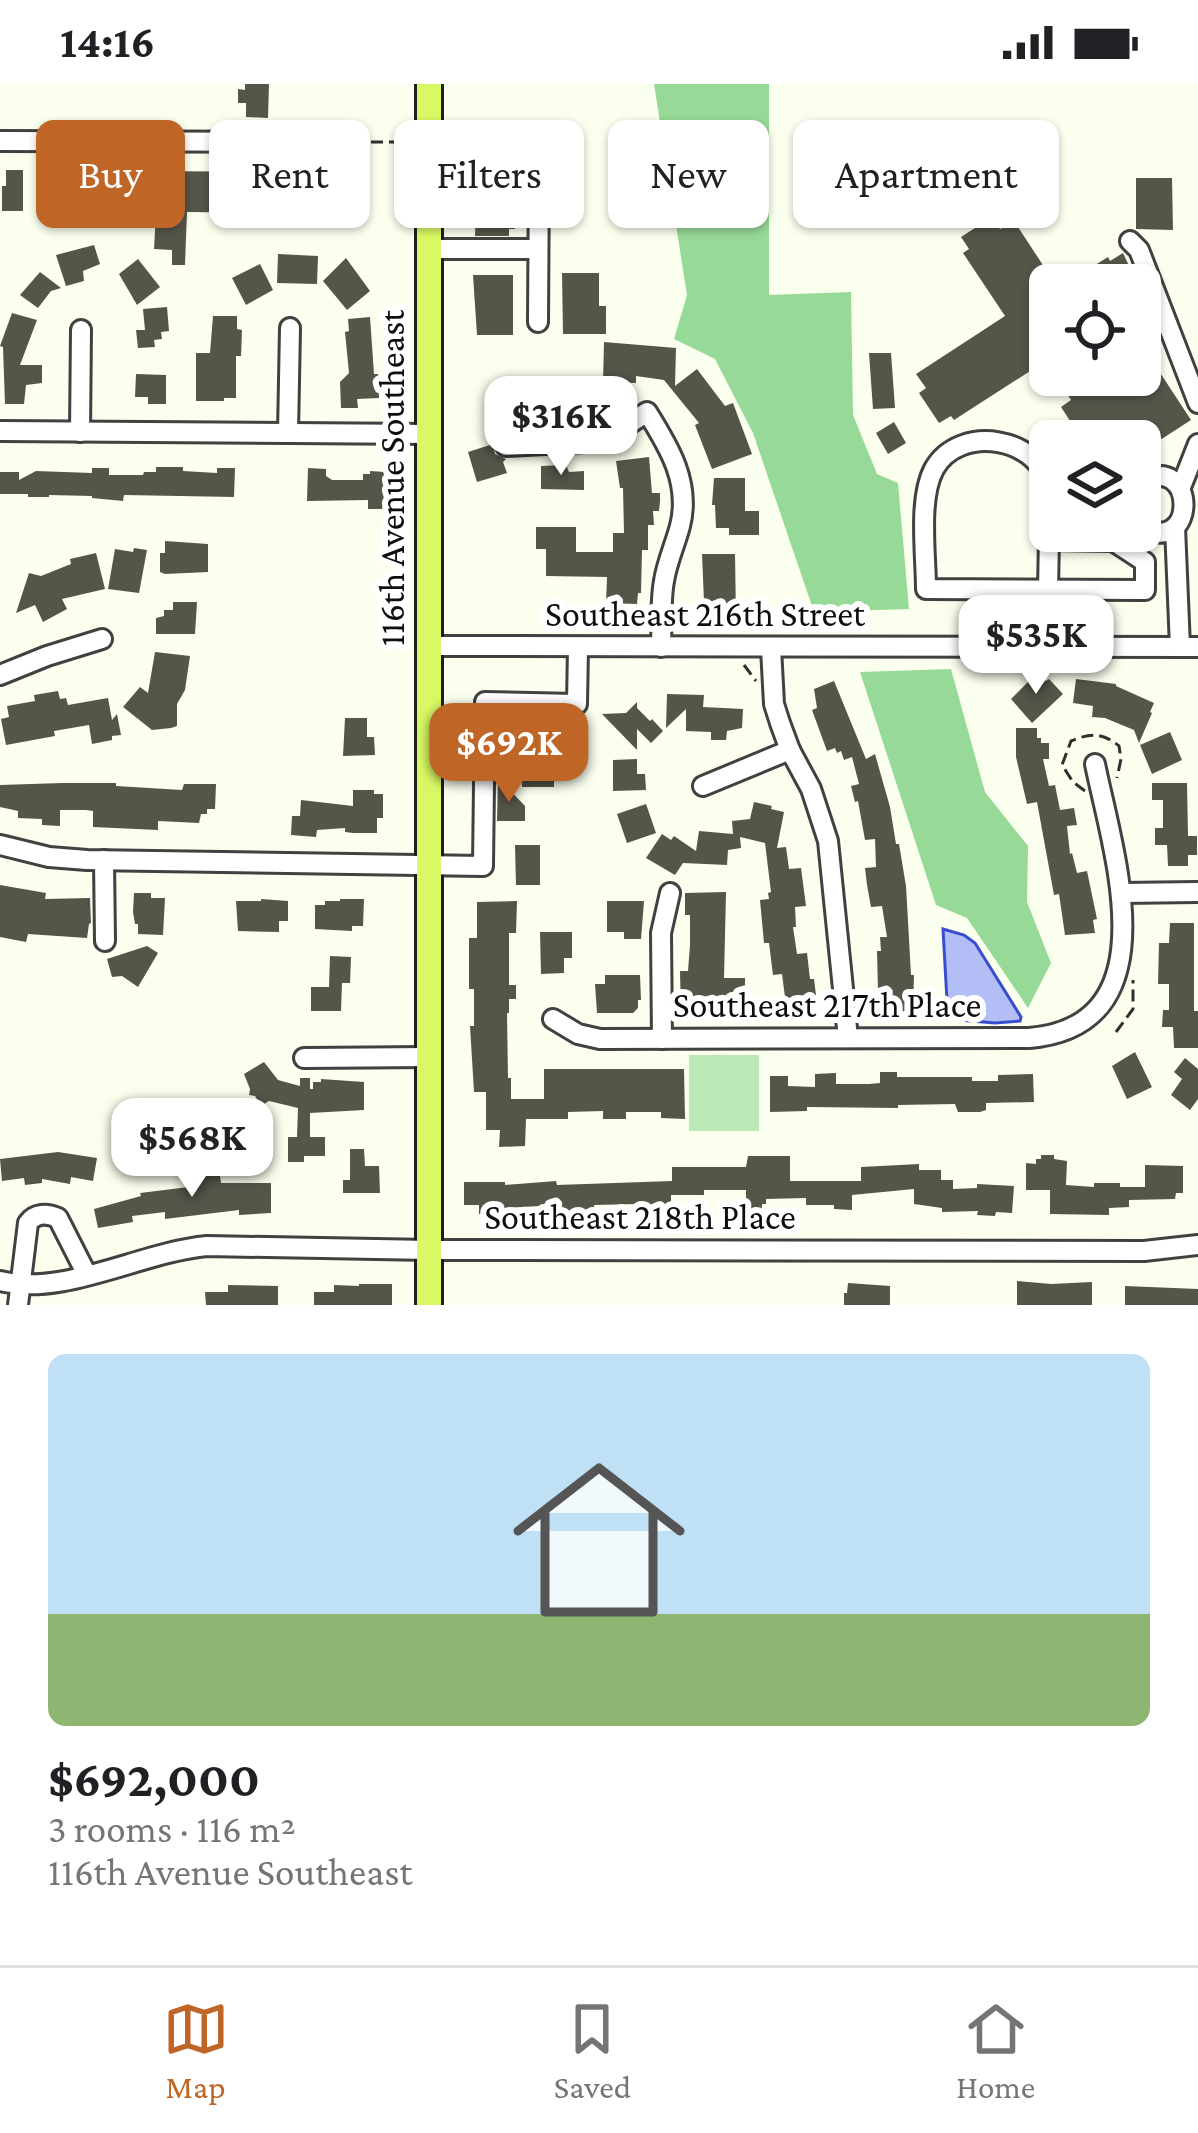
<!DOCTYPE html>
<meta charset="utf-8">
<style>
:root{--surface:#fff;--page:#f6f6f6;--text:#202124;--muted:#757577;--line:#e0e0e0;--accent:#bf6525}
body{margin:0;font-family:"Crimson Pro",serif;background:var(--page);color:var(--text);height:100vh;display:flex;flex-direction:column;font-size:45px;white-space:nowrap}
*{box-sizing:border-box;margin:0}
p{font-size:39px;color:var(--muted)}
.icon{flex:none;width:66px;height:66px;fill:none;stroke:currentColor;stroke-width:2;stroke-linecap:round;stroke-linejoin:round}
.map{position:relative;height:1221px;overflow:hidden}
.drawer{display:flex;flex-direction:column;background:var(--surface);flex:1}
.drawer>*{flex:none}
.top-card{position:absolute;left:36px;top:36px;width:1128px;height:108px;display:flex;gap:24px}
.controls{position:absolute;left:1029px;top:180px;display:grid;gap:24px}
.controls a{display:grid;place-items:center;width:132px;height:132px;border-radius:18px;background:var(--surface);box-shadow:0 3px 9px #0004;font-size:60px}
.price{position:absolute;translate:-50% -102px;padding:0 27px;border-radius:24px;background:#fff;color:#222;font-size:39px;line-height:78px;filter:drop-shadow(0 3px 6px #0008)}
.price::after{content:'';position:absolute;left:50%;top:72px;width:36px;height:27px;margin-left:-18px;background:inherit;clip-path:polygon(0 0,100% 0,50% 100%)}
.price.selected{background:var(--accent);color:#fff}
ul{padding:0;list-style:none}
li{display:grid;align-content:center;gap:24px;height:636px;padding:0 48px}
li span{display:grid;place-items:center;height:372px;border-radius:18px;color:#555}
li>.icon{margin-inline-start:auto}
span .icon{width:216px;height:216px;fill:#fffc;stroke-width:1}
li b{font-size:51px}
.pill{padding:0 42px;border-radius:18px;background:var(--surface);box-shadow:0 3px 9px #0004;font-size:42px;line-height:108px}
.pill.selected{background:var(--accent);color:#fff}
.status{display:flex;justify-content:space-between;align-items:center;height:84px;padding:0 60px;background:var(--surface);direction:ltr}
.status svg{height:33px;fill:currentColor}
.tab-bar{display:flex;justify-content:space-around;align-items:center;height:168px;border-top:3px solid var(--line);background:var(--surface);font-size:33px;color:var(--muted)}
.tab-bar a{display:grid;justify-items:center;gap:6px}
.tab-bar .selected{color:var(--accent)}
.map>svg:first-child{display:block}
</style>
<div class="status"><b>14:16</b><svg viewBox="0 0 49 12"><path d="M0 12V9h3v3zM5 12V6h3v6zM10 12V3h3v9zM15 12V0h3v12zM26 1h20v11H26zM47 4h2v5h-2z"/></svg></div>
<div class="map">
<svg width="1198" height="1221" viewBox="0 0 1198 1221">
<rect width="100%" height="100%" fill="#fbffee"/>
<g fill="#bbeab8">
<path d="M346,54H351V142H288V75C317,91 335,86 346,54Z"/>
<rect x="689" y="971" width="70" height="76"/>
</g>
<g fill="#97da98">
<polygon points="654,0 769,0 769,211 851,208 853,331 877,390 898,399 909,525 814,528 753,349 715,275 674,255 687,211"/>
<polygon points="951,585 985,708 1028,762 1027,818 1051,879 1028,924 967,834 936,821 860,588"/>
</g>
<polygon fill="#b3bef6" stroke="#394ece" stroke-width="3" points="943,845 964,851 975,859 1021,933 1020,937 995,939 948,935"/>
<g fill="#56554a">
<polygon points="245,0 269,0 268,34 246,33 246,19 238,19 238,5 245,6"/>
<polygon points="520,85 520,99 514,99 515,145 509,145 509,152 475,152 477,86"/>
<polygon points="6,86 23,86 23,127 2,127 2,102 6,102"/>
<polygon points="139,87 279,88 282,129 187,128 185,181 172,181 172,166 154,165 156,128 139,128"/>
<polygon points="1136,94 1172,94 1173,146 1136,145"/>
<polygon points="992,133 1000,145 1014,137 1056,201 1050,201 1050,300 1038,282 954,336 951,332 939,339 919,309 926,304 916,290 1005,232 963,169 969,165 961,153"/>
<polygon points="94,161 100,180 83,187 84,197 66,202 56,171"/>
<polygon points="1123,169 1138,201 1063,201 1108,173 1110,177"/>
<polygon points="278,170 318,172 317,200 277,199"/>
<polygon points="346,174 370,207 347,226 323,197"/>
<polygon points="138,175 160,203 137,221 119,190"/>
<polygon points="260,180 273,206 246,221 232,194"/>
<polygon points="40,188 61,204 51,207 38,224 20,211"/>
<polygon points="562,189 599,189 599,222 606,222 606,250 563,250"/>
<polygon points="473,191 513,191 513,251 477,251"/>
<polygon points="167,223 169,247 161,248 162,255 154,256 155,263 138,264 136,246 145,246 143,225"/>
<polygon points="12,229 37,236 20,281 42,281 42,299 26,301 24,320 5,320 3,263 0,262"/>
<polygon points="213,232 237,232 237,245 242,246 241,272 236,272 236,314 224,314 224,317 196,317 196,269 210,269"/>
<polygon points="370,233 374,290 378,290 379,314 357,315 358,324 341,324 340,298 349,289 345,248 349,247 348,235"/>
<polygon points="604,258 676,264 675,302 697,285 725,322 733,319 752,370 712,385 695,341 699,339 664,296 636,292 636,299 603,298"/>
<polygon points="869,269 891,269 895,324 873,325"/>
<polygon points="1155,281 1191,336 1140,369 1140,357 1083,357 1061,323 1071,316 1055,291 1125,291 1129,297"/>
<polygon points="136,290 166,291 166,320 148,320 148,313 135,313"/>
<polygon points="506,297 535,298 535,316 546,316 545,338 514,338 514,318 505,318"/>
<polygon points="581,316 604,317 604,337 581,337"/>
<polygon points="894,338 906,359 888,370 876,349"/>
<polygon points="493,360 495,370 506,375 503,378 507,389 477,398 468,368"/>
<polygon points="649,373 652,409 660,409 660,417 659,427 653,427 654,441 648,441 648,466 642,466 641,509 638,509 637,520 606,519 607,493 546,492 546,465 536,465 536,443 576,443 576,468 613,468 613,449 624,449 623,404 620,404 616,377"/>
<polygon points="566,381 569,388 584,387 584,406 541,405 541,382"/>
<polygon points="156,383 183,383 183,387 217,389 217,384 235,384 234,413 124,411 123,417 92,414 92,412 49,411 49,413 28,413 28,410 0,410 0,388 19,388 19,396 36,387 92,389 92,384 109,384 109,391 143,391 144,388 156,388"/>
<polygon points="308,384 326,385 326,392 332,396 363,396 363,390 370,390 370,387 385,388 385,397 393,398 393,425 368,425 368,416 307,417"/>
<polygon points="714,394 745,394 745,427 759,427 759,451 729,451 729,444 716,444 715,421 712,421"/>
<polygon points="165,457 208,460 208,488 165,490 160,488 160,469 165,469"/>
<polygon points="134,464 147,466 139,509 108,505 115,465 133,468"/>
<polygon points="96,469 105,505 62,515 67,525 43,538 35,521 16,529 29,489 41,492 71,480 70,475"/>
<polygon points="702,470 735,470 736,535 699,535 700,518 704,518"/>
<polygon points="173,518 197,518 195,550 156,550 156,534 164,532 164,526 173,526"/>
<polygon points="155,568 190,572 185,606 177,620 177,642 171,644 152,646 123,623 140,603 148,609"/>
<polygon points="1037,589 1046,597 1049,595 1063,610 1032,639 1011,615"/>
<polygon points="1076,595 1116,600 1116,602 1154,619 1150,628 1152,629 1139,659 1134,646 1105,634 1092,633 1093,622 1073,619"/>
<polygon points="834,597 866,675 875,670 890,723 896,760 899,760 906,802 911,891 914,891 913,928 889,928 888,908 878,907 877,867 881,867 880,853 887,853 882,822 871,823 867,801 865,784 876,783 875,755 865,756 858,717 855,718 851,702 859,700 852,673 844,676 841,667 837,669 835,664 827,667 812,626 817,624 814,605"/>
<polygon points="58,607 60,615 66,614 68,621 108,614 112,636 117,630 121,651 112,652 112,656 92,660 89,641 54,647 55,652 6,661 1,635 9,633 7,622 35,617 34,611"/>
<polygon points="667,610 704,611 703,623 743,625 742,644 727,647 726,656 711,656 711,648 686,647 686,625 666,644"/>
<polygon points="637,618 637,624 650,637 652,635 663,647 651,659 637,645 637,666 602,630 626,629"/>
<polygon points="345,634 367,634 367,653 374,653 375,671 343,672"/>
<polygon points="1016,644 1037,644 1037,654 1041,654 1041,659 1049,659 1049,675 1043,675 1049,702 1055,701 1060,726 1074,724 1077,741 1067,742 1070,770 1072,769 1077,789 1087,787 1097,835 1093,836 1095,849 1065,851 1059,810 1054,811 1037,718 1027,720 1016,673"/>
<polygon points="529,646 554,646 554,703 522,703 522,679 529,679"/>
<polygon points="1170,648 1182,676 1152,690 1140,661"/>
<polygon points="637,675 637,690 645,690 646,706 613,707 613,676"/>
<polygon points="498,694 525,722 525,737 497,737"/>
<polygon points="62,699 116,699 116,702 182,706 184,700 216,700 215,725 207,725 207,730 201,730 199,739 158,737 158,746 93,743 93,727 86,726 60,726 60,742 42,741 42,735 18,734 18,727 0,723 0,701"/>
<polygon points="1152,699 1187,699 1188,752 1197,752 1197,771 1188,771 1188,782 1168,782 1167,761 1155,761 1155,744 1163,744 1163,716 1152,716"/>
<polygon points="353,706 374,706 374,710 383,710 383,734 377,734 377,749 353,749 345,748 345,744 317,746 316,753 291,751 292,732 300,732 301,716 353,722"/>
<polygon points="754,718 772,722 771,725 784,728 777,764 786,763 789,785 801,784 806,822 795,823 796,843 793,843 797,870 807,869 810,895 814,895 816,911 805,912 807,927 787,929 782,890 773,891 769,859 764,859 760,816 769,815 768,809 771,808 765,759 740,753 741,764 728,766 727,781 683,779 675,791 646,774 662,750 671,756 674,752 696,767 699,747 733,750 732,737 750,735"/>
<polygon points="646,720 656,749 627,759 617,730"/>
<polygon points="515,761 540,761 540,801 516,801"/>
<polygon points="0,801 46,809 45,815 90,814 91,839 89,840 87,854 28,850 26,858 0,853"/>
<polygon points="726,808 724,894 745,894 745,929 681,929 680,887 688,887 690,861 690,831 685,831 685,809"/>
<polygon points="134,809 151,809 151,814 165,814 163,851 138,850 138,840 135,840 133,828"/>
<polygon points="261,815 288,817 288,837 279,837 279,848 238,847 236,817 261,817"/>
<polygon points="340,815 364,815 363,842 352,842 352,847 315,845 315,821 325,821 325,817 340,817"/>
<polygon points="517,817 516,849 509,849 509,901 516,901 516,915 509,915 509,929 507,929 508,994 511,994 511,1015 544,1015 544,985 684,985 685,1035 661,1034 661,1028 626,1028 626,1035 603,1035 603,1027 568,1028 568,1035 526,1035 525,1062 499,1063 500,1046 486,1046 486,1008 474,1008 470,942 474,942 474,905 469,905 469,854 477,854 477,818"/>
<polygon points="607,817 644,817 641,855 624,855 624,848 607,848"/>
<polygon points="1170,839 1194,839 1194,927 1198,927 1198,964 1174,964 1173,943 1162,943 1163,926 1169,926 1169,900 1158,900 1159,859 1169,859"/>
<polygon points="540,848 572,848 572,874 564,874 564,889 541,890"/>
<polygon points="147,862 158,869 138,903 122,892 112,893 107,875"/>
<polygon points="330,872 351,873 350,899 342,899 341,927 311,927 311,903 329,903"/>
<polygon points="605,891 640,891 641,916 638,916 638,924 633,929 597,929 595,900 605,900"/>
<polygon points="1135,968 1152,1003 1127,1015 1112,982"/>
<polygon points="1185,974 1198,985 1198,1015 1190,1026 1171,1011 1182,995 1174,988"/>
<polygon points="264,978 278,996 300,1002 300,994 310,994 310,1005 313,1005 313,998 321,998 321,995 364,998 364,1026 310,1029 310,1053 325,1053 325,1072 304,1072 304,1078 288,1078 288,1053 297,1053 298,1024 269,1017 261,1022 255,1012 249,1011 250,1005 244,990"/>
<polygon points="880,988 897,988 897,993 972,993 972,997 998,997 998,991 1033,990 1034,1018 986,1019 986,1026 980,1028 958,1028 955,1020 898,1021 898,1024 807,1023 807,1027 770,1028 770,992 788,992 788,1002 815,1003 815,990 836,989 836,1000 869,1000 880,999"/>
<polygon points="350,1065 364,1065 365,1082 379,1082 380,1109 343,1109 343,1096 350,1096"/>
<polygon points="58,1068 97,1074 93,1097 71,1093 70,1100 42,1095 42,1099 25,1101 24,1094 2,1097 0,1075"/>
<polygon points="1041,1071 1054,1071 1054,1075 1067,1077 1066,1101 1094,1103 1094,1099 1120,1099 1120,1103 1145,1103 1145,1081 1183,1082 1183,1109 1176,1109 1175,1115 1129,1116 1129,1123 1109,1124 1109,1131 1050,1130 1050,1106 1026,1106 1026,1079 1036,1080 1036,1075 1041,1075"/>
<polygon points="748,1072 790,1072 790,1097 861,1097 861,1083 919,1080 919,1086 941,1086 941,1096 953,1096 953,1105 977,1104 977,1100 1014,1102 1012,1129 996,1128 995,1132 977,1131 978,1127 942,1128 942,1124 914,1120 914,1105 852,1111 852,1126 834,1125 834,1121 806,1121 806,1114 766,1115 766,1120 762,1120 762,1136 746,1136 746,1106 704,1106 704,1111 671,1111 671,1126 654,1127 654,1121 637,1120 594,1121 595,1128 542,1127 541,1122 505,1124 505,1130 479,1130 479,1121 464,1121 464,1098 505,1098 505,1101 556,1097 557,1101 672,1097 672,1083 746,1083"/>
<polygon points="219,1085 221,1099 271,1099 271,1129 239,1131 239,1126 165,1135 165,1128 132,1132 133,1138 98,1144 94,1125 141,1112 140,1109 189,1103 187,1088"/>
<polygon points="1017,1197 1051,1200 1092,1198 1092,1221 1017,1221"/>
<polygon points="848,1199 890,1202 890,1221 844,1221 844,1209 847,1209"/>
<polygon points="359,1200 392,1200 392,1221 314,1221 314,1208 334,1208 334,1201 359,1202"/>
<polygon points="228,1201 278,1202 278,1221 206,1221 205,1208 228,1208"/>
<polygon points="1125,1202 1198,1205 1198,1221 1125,1221"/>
</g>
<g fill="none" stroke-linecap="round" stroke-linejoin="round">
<g stroke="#414141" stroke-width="24">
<g id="minor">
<polyline points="0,57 318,58"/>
<polyline points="1130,157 1139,166 1198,319"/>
<polyline points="429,165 538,165"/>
<polyline points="538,238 539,85"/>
<polyline points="0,347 428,350"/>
<polyline points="80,348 81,246"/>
<polyline points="288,349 290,244"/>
<path d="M506,362L604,357L647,328C669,363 691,399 680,442C675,461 667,478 664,497C660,519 662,542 661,563"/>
<path d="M1140,398C1198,366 1198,476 1140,442"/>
<polyline points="1181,403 1198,360"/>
<polyline points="1175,443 1180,563"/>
<polyline points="428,562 1198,563"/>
<path d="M1047,563C1048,526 1048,489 1049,452C1049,437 1052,419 1050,405C1041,353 960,339 934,385C918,415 926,470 926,505L1145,506V478L1113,457L1049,456"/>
<polyline points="771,564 774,620 780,639 790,666 811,705 828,757 848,954"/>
<polyline points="0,591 47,572 102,555"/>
<polyline points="703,702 790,666"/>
<polyline points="0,761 49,773 87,776 483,782 485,618 577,620 578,563"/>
<polyline points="104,776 105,857"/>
<polyline points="1121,809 1198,808"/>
<path d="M553,935L578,950L600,955L1029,954C1172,942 1113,769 1095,680"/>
<polyline points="662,955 661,849 670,809"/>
<polyline points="304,974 429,973"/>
<path d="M0,1197C64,1213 141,1168 207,1162L430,1166L1144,1167L1198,1161"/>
<path d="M18,1221L28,1139C35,1129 47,1129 58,1134L87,1191"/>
</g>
</g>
<g stroke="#1f1f1f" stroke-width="30">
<polyline id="major" points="429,1221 429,0"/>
</g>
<g stroke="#303030" stroke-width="3" stroke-dasharray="12 6" stroke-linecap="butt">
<polyline points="335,58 409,58"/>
<polyline points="744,581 756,597"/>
<path d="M1085,707L1073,698L1062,681L1071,657C1090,649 1102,648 1119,662L1121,675L1117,694"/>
<polyline points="1116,948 1133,925 1133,896"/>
</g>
<use href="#minor" stroke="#fff" stroke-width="18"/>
<use href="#major" stroke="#d9f964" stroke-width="24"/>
</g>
<g text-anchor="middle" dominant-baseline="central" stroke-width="12" stroke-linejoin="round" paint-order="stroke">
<g font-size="36" fill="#0e0e0e" stroke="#fff">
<text transform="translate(392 394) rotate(-90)">116th Avenue Southeast</text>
<text x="705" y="530">Southeast 216th Street</text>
<text x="827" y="921">Southeast 217th Place</text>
<text x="640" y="1133">Southeast 218th Place</text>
</g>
</g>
</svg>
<div class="controls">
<a><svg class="icon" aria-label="locate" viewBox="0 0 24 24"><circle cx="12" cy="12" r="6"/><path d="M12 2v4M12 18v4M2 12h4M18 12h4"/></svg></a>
<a><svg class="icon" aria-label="layers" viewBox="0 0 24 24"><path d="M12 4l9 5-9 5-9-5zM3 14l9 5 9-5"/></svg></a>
</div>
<b class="price" style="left:561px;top:394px">$316K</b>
<b class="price" style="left:1036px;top:613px">$535K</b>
<b class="price selected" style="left:509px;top:721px">$692K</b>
<b class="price" style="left:192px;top:1116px">$568K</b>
<div class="top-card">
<a class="pill selected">Buy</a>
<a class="pill">Rent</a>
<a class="pill">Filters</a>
<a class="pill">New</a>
<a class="pill">Apartment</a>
</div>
</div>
<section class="drawer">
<ul>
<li><span style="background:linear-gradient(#bfe0f5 70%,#8fb573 0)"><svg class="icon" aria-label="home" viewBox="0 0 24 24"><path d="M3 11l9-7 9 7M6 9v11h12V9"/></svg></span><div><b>$692,000</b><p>3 rooms · 116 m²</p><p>116th Avenue Southeast</p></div></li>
</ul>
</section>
<nav class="tab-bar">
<a class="selected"><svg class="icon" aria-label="map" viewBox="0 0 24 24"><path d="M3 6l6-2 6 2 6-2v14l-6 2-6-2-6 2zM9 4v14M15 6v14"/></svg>Map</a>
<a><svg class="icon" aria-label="saved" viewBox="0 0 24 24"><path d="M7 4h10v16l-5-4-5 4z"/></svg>Saved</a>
<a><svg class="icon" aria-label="home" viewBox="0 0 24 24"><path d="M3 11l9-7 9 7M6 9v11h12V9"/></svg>Home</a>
</nav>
